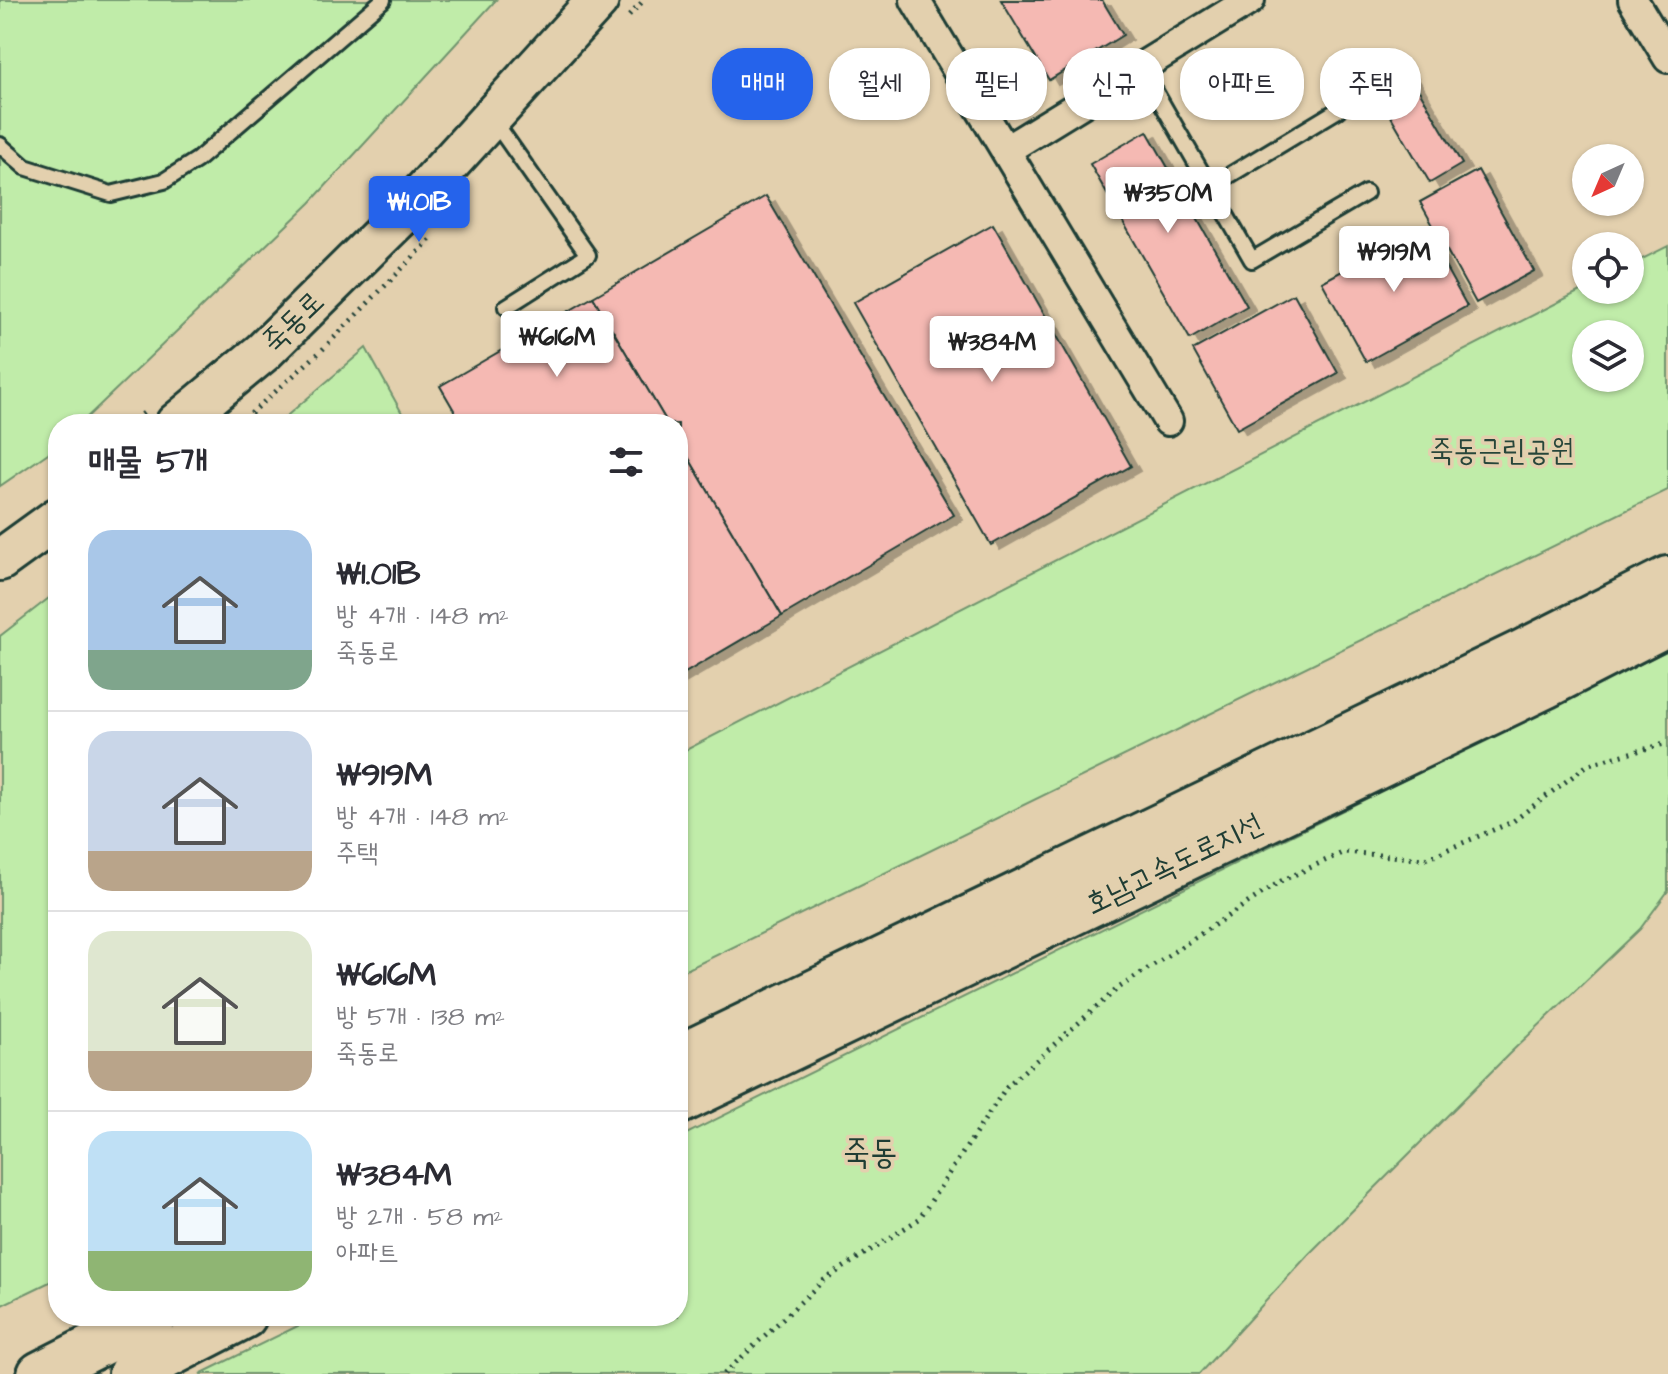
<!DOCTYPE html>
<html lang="ko">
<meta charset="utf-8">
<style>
:root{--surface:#fff;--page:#f7f7f7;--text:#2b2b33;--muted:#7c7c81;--line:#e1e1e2;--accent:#2563eb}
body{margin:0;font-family:"Architects Daughter","Poor Story",sans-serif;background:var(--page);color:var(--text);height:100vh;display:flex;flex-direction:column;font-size:30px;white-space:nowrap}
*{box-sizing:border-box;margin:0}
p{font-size:26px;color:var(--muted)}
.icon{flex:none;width:44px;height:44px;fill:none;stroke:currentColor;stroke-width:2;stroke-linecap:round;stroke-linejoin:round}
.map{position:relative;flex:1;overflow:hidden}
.sheet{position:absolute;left:48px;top:414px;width:640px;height:912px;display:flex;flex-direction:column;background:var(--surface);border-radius:32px;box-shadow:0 2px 6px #0004}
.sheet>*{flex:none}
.guide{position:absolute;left:712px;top:48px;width:760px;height:72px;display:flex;gap:16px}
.needle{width:52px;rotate:224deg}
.controls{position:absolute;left:1572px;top:144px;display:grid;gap:16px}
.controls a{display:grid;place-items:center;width:72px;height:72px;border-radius:50%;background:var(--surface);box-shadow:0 2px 6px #0004;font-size:40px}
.price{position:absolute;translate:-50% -68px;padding:0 18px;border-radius:8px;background:#fff;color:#222;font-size:26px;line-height:52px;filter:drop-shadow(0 2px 4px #0008)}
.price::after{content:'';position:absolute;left:50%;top:48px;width:24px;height:18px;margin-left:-12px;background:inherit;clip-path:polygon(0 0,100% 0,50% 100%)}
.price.selected{background:var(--accent);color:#fff}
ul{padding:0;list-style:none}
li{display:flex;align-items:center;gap:24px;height:200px;padding:0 40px}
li+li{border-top:2px solid var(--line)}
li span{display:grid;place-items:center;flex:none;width:224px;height:160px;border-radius:24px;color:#555}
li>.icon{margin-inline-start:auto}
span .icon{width:96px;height:96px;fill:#fffc;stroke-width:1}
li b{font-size:34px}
h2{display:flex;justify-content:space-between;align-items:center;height:96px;padding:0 40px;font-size:34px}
.pill{padding:0 28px;border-radius:32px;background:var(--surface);box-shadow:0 2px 6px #0004;font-size:28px;line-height:72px}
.pill.selected{background:var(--accent);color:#fff}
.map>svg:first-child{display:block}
</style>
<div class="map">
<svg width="1668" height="1374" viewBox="0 0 1668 1374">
<defs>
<filter id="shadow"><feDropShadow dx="9" dy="5" stdDeviation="0" flood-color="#0004"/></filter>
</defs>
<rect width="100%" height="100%" fill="#e3d0ae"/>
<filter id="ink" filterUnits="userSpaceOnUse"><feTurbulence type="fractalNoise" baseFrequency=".0125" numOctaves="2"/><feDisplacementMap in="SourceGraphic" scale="16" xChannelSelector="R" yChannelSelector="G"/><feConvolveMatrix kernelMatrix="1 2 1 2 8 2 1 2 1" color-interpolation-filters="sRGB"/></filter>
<g filter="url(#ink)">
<g fill="#c0eca9" stroke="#70946e" stroke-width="2" fill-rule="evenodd">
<polygon points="0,0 496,0 310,203 80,424 58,424 58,445 51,451 0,486"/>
<path d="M1668,246V490L678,974V754L1586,288V290H1630V265ZM1586,334H1630V378H1586Z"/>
<polygon points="366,348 408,424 277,424 282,420"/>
<polygon points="58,591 58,1278 0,1306 0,636"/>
<polygon points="1668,650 1668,891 1640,929 1509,1054 1309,1254 1199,1374 200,1374 318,1316 678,1316 678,1138"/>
</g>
<g fill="#f5b9b3" stroke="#1f3d34" stroke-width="2" filter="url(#shadow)">
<polygon points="1001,0 1102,0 1123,35 1049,80"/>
<polygon points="1407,70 1462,164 1430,183 1375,89"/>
<polygon points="1147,131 1247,306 1190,339 1090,164"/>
<polygon points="1478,170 1534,271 1476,303 1420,202"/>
<polygon points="766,196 954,515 782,616 678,440 678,424 668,424 593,297"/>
<polygon points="993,224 1131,466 991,545 853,303"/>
<polygon points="1423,227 1467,306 1366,362 1322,282"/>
<polygon points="1294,294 1338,373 1237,429 1193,350"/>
<polygon points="593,297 668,424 462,424 440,386"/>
<polygon points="678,440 782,616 678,677"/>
</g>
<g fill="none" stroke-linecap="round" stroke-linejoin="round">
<g stroke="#1f3d34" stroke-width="20">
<g id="lane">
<polyline points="1141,67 1252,260 1366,193"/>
<polyline points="494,121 588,255 506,307"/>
<polyline points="0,145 25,167 111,194 164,181 197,160 383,0"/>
<polyline points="1210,187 1338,110"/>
</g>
</g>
<g stroke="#1f3d34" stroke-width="34">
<g id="street">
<polyline points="915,0 1168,421"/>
<polyline points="1633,0 1668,58"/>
<polyline points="1006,150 1250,0"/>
</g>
</g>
<g stroke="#1f3d34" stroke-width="46">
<g id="secondary">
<polyline points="176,424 263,352 407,210 598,0"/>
<polyline points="0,560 58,518"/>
</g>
</g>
<g stroke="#1f3d34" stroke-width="50">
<g id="highway">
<polyline points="678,1058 1523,652 1668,579"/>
<polyline points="678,1102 1545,686 1668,623"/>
<polyline points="40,1374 154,1316"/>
<polyline points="131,1374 244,1316"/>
</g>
</g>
<g stroke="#1f3d34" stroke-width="5" stroke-dasharray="2 6" stroke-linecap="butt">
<polyline points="629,16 644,0"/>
<polyline points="129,424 145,412"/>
<polyline points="239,424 321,351 431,239"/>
<polyline points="724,1374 824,1280 919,1219 1007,1086 1117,989 1281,881 1344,852 1425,859 1512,822 1589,764 1668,743"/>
</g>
<use href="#lane" stroke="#e3d0ae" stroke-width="14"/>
<use href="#street" stroke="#e3d0ae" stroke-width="28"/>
<use href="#secondary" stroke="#e3d0ae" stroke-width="40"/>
<use href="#highway" stroke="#e3d0ae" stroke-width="44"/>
</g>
</g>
<g text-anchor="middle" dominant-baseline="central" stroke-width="7" stroke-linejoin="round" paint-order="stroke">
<g font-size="30" fill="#1f3d34" stroke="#e3d0ae">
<text transform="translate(293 322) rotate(-44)">죽동로</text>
<text transform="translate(1174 864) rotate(-26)">호남고속도로지선</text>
</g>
<g font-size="30" fill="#27463a" stroke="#e3d0ae">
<text x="1502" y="451">죽동근린공원</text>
</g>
<g font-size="34" fill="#1f3d34" stroke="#e3d0ae">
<text x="870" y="1153">죽동</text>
</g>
</g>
</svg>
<div class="controls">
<a><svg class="needle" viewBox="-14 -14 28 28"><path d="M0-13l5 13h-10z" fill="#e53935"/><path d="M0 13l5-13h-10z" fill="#7c7c81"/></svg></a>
<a><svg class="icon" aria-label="locate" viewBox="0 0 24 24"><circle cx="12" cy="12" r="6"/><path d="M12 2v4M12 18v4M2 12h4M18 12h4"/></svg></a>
<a><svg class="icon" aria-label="layers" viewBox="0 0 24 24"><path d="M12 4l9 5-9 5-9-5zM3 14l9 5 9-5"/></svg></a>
</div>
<b class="price" style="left:1168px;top:235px">₩350M</b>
<b class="price selected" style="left:419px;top:244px">₩1.01B</b>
<b class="price" style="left:1394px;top:294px">₩919M</b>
<b class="price" style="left:557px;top:379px">₩616M</b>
<b class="price" style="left:992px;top:384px">₩384M</b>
<div class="guide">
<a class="pill selected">매매</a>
<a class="pill">월세</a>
<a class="pill">필터</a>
<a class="pill">신규</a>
<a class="pill">아파트</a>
<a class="pill">주택</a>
</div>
<section class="sheet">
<h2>매물 5개<svg class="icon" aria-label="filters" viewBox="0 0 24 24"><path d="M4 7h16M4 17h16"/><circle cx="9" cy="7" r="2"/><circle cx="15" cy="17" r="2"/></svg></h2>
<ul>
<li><span style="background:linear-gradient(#a9c7e8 75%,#7fa58c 0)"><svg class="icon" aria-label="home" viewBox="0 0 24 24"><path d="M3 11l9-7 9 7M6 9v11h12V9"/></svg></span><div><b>₩1.01B</b><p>방 4개 · 148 m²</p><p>죽동로</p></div></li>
<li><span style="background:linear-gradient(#c9d6e8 75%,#b9a48a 0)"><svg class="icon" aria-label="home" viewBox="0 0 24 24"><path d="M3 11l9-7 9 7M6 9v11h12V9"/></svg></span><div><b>₩919M</b><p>방 4개 · 148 m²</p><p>주택</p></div></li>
<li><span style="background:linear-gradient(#dfe7d0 75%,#b9a48a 0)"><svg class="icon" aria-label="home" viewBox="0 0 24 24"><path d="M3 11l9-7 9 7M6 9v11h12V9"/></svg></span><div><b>₩616M</b><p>방 5개 · 138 m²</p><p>죽동로</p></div></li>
<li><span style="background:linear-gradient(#bfe0f5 75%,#8fb573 0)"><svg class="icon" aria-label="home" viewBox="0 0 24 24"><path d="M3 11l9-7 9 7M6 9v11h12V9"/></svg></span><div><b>₩384M</b><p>방 2개 · 58 m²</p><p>아파트</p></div></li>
</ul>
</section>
</div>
